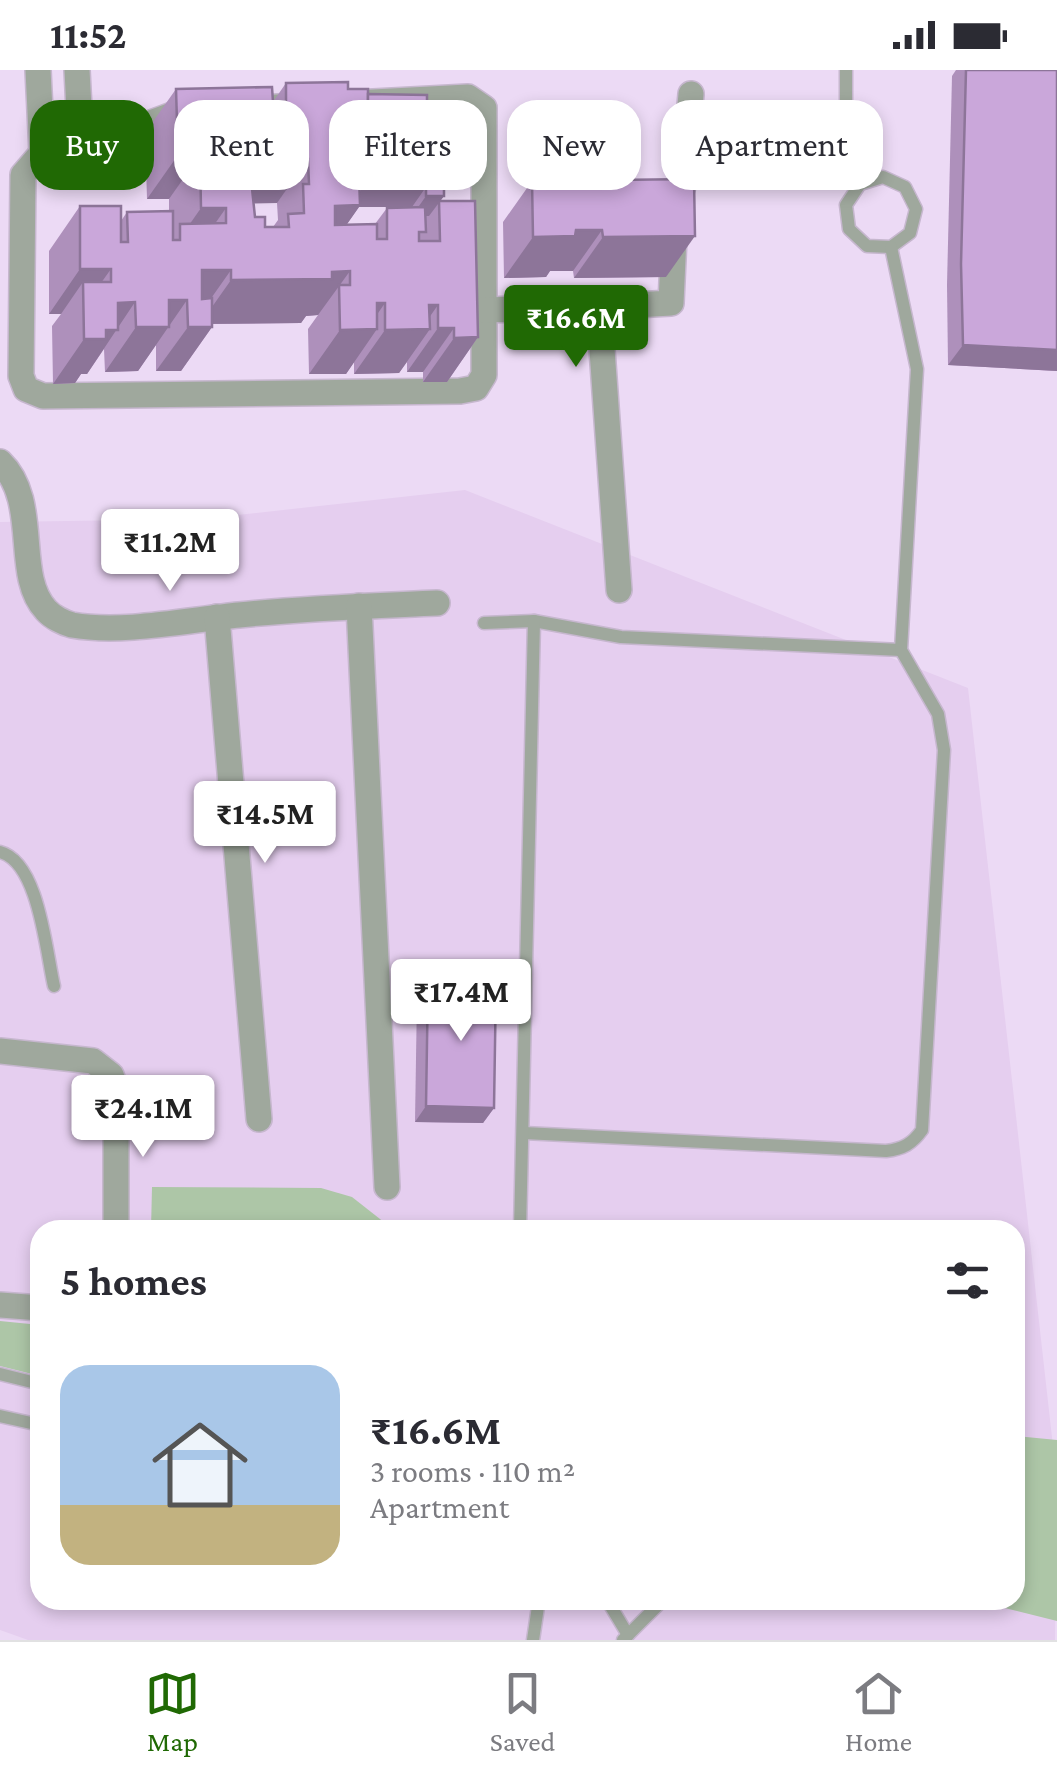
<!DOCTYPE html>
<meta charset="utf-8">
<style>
:root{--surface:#fff;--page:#f2f2f3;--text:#2b2b33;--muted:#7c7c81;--line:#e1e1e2;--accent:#206904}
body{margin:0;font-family:"Crimson Pro",serif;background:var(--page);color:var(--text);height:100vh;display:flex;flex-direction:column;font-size:38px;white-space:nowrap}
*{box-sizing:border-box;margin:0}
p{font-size:32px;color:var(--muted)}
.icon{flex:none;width:55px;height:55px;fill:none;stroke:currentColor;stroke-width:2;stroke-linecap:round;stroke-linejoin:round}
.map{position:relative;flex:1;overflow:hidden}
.details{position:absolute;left:30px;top:1150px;width:995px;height:390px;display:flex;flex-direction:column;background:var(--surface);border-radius:30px;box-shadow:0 5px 15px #0003}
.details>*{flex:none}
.top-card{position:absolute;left:30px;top:30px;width:998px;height:90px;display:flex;gap:20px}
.price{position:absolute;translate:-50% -85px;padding:0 22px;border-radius:10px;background:#fff;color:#222;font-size:32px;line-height:65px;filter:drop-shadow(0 2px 5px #0008)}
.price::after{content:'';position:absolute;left:50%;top:60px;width:30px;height:22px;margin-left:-15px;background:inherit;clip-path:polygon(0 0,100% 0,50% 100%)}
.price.selected{background:var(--accent);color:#fff}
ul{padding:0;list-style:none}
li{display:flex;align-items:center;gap:30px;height:250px;padding:0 30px}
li+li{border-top:2px solid var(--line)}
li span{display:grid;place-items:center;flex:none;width:280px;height:200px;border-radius:30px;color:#555}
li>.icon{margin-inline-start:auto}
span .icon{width:120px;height:120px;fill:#fffc;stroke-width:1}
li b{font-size:42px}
h2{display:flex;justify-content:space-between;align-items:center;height:120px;padding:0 30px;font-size:42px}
.chip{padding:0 35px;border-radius:30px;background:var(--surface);box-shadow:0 5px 15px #0003;font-size:35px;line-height:90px}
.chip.selected{background:var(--accent);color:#fff}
.status{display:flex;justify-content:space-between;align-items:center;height:70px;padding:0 50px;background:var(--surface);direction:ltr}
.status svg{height:28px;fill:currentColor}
.tab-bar{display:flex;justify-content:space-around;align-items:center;height:140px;border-top:2px solid var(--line);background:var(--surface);font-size:28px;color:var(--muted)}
.tab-bar a{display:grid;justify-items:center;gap:5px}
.tab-bar .selected{color:var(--accent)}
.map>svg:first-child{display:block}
</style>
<div class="status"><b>11:52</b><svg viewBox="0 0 49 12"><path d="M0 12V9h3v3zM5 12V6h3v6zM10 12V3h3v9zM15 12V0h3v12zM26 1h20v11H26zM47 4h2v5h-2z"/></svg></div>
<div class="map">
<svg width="1057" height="1570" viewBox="0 0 1057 1570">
<rect width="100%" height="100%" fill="#ecdaf5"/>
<path fill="#e5ceef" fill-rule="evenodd" d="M465,420L968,618L1057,1412L1055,1570H28L0,1560V452L201,449ZM40,1160H1015V1530H40Z"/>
<g fill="#adc6a7">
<polygon points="152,1117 321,1118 352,1127 394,1160 151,1160"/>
<polygon points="0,1251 40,1255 40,1306 0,1296"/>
<polygon points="1015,1366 1057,1370 1057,1551 972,1530 1015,1530"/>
</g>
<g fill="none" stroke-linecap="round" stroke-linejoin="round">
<g stroke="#c6b7ce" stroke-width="15">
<g id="service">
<polyline points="846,0 846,60 860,114 846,135 849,159 867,176 891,177 910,163 916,139 905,117 883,107 860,114"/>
<polyline points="484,553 534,551 621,567 901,580"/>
<path d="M0,782C39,792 46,882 54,916"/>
<path d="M524,1063L886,1081C903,1079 912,1074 922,1060L944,680L938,644L901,580L917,299L891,177"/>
<polyline points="520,1160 534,551"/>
<polyline points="0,1304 40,1314"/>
<polyline points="0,1346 40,1355"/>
<polyline points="607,1530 628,1565"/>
<polyline points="533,1570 539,1530"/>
<polyline points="623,1570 663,1530"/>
</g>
</g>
<g stroke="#c6b7ce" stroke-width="28">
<g id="minor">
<polyline points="38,0 42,83"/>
<polyline points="77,0 81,78"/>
<polygon points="468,27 484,38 484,305 476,318 460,321 43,326 26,319 21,306 23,105 42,83 81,78 92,81 119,65 180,42"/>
<polyline points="670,138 674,137 683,116 691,24"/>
<polyline points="484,240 599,237"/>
<path d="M0,392C41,431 13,505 46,540C52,547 64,553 72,555C122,564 188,550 239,545C305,538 371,536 437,533"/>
<polyline points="619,520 599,237 671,233 674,167"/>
<polyline points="359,536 387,1117"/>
<polyline points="217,547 259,1049"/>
<polyline points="0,981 93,991 111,1005 116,1020 116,1160"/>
<polyline points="0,1235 40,1238"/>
</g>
</g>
<use href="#service" stroke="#9fa89d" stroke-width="12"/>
<use href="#minor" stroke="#9fa89d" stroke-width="25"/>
</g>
<g fill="#ae90bb" fill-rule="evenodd">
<polygon points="956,0 1057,0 1057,301 948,295 947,215 952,6"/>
<path d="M286,13L348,19L368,24L427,85L444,126L440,131L478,267L447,312H423V302H407V292L399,303L354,304V292L346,304H309L308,259L318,245L306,246L301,253L212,254V257L181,301H156V275L138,301L105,302L104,279L87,304H81L75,313L53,314L52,256L61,244H49V181L80,136L121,151L127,142L169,141V129H147L145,63L176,19L273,32ZM254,133H277L278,150L273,157H265L255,147ZM359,137H409L387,138L375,154L346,155Z"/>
<polygon points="532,111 666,207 574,208 573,201 550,201 546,207 504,208 503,152"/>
<polygon points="428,910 494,1038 483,1053 415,1052 417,926"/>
</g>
<g fill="#8d7599">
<polygon points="376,69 345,114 352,70"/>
<polygon points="178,85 200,85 169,129 147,129"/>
<polygon points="308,89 277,133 218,134 249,90"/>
<polygon points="363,117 426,117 412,137 359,137 329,180 335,136 350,136"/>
<polygon points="426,126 444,126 429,146 412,146"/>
<polygon points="201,138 226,138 195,182 180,168"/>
<polygon points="576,160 602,160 573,201 550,201 546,207 504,208 533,167"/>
<polygon points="695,166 666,207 574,208 603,167"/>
<polygon points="80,199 111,199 83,238 83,212 61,244 49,244"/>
<polygon points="202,200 231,200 200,244 187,230 138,301 105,302 136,257"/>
<polygon points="350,201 318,245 306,246 301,253 200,254 231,210"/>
<polygon points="135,232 87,304 81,304 75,313 53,314 84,269 118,233"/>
<polygon points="377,233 385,233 367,259 377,259 346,304 309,304 340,260"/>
<polygon points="429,235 438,235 421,259 430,259 399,303 354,304 385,260"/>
<polygon points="188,257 212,257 181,301 156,301"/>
<polygon points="438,258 454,258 423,302 407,302"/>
<polygon points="478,267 447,312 423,312 454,268"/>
<polygon points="963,275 1057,280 1057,301 948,295"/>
<polygon points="426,1036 494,1038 483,1053 415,1052"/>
</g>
<g fill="#caa7da" stroke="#8d7599" stroke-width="2.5" fill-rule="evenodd">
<polygon points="966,0 1057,0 1057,280 963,275 961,194"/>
<path d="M348,12V19H368V34H375L376,69L352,70L353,106H359L360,135L335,136V155L377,154V169H387V138L425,137L426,162H419V171H440L439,131H475L478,267L454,268V258H438V235H429L430,259L385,260V233H377V259L340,260L339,215H350V201L332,202V209L231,210V200H202V229L212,228V257H188L187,230H169V257H136L135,232L118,233V260H106V269H84L83,212H111V199H80V136H121V172H128L127,142L173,141V170H180V154L226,153V138H201L200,85H178L176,19L272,17L273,32L286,31V13ZM308,89L309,114H303L304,143L288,144L289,157H265V147H255L249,90Z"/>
<polygon points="368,24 427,25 427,85 444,85 444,126 426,126 426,117 363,117 364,87 376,69 375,34 368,34"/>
<polygon points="694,109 695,166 603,167 602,160 576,160 575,166 533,167 532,111"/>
<polygon points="428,910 496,912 494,1038 426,1036"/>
</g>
</svg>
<b class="price selected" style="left:576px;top:300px">₹16.6M</b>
<b class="price" style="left:170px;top:524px">₹11.2M</b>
<b class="price" style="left:265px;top:796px">₹14.5M</b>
<b class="price" style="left:461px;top:974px">₹17.4M</b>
<b class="price" style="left:143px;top:1090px">₹24.1M</b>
<div class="top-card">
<a class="chip selected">Buy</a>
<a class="chip">Rent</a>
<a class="chip">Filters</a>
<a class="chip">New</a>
<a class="chip">Apartment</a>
</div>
<section class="details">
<h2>5 homes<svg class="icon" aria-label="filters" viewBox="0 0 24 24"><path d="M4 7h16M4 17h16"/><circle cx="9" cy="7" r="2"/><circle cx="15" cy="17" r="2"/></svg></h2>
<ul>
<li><span style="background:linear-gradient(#a9c7e8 70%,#c2b280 0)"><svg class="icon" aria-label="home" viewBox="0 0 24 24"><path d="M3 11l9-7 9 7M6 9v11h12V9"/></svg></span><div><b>₹16.6M</b><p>3 rooms · 110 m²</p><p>Apartment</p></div></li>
</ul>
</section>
</div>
<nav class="tab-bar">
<a class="selected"><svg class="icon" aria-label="map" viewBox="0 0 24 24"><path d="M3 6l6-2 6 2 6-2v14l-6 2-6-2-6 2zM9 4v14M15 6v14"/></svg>Map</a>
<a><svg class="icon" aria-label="saved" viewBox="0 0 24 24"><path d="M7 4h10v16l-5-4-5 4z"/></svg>Saved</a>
<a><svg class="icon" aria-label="home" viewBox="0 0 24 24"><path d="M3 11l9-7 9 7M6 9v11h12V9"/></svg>Home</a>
</nav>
